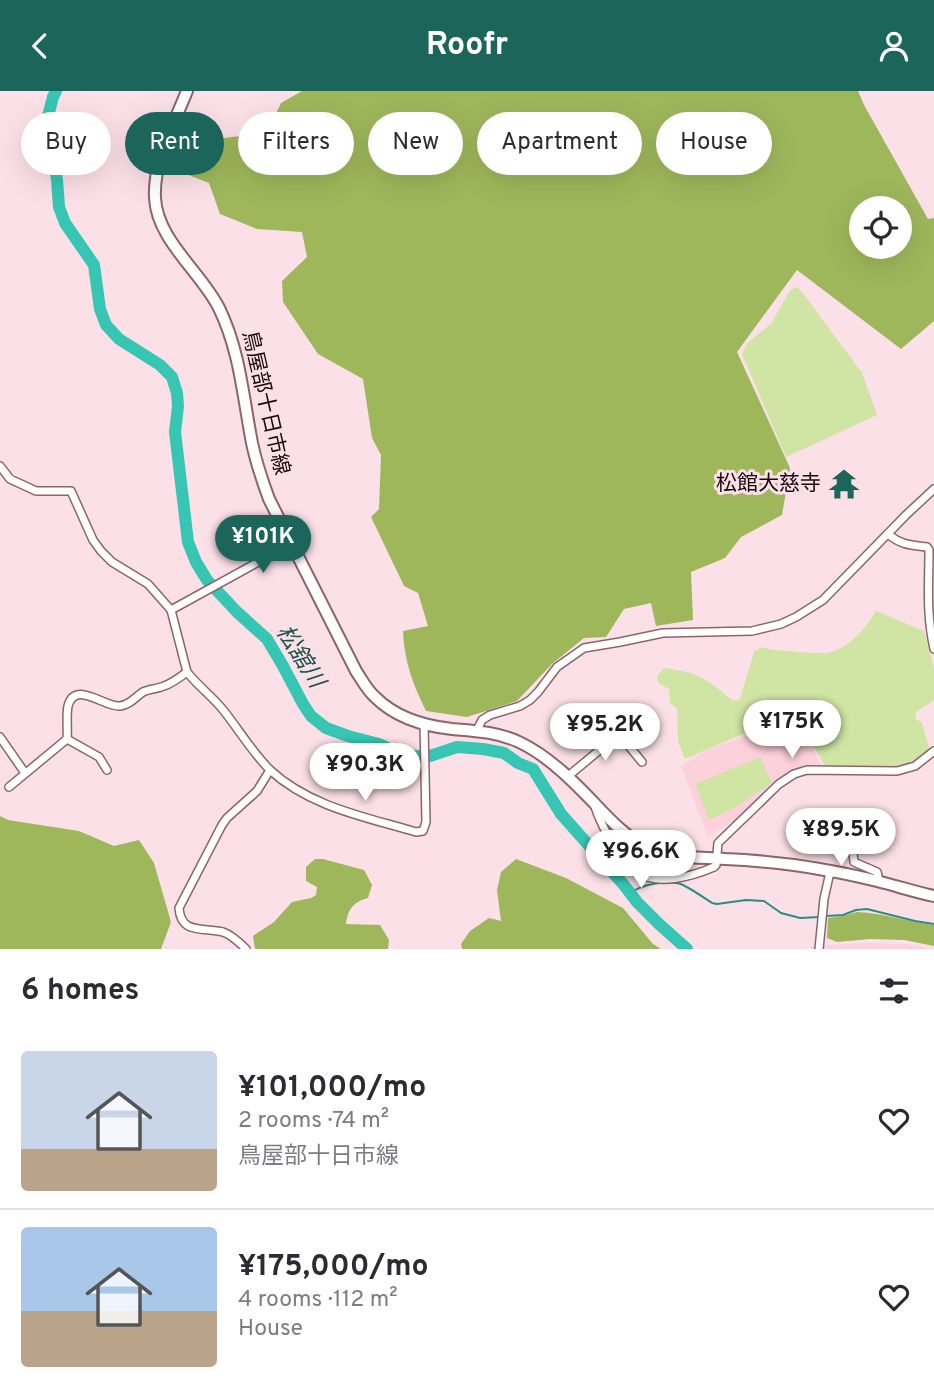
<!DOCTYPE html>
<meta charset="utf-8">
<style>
:root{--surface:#fff;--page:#f7f7f7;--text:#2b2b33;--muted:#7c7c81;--line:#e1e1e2;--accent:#1c655b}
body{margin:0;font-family:Overpass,"Noto Sans JP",sans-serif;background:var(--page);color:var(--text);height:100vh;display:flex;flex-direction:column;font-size:26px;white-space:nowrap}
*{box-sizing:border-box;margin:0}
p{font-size:23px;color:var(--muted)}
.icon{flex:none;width:38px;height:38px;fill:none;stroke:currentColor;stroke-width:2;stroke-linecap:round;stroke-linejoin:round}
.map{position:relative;height:858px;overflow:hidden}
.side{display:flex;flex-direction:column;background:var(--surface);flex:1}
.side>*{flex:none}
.hud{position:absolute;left:21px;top:21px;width:892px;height:63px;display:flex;gap:14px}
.controls{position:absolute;left:849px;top:105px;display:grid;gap:14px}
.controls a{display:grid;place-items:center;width:63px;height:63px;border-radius:50%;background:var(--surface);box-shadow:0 7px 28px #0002;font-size:35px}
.price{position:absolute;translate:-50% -60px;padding:0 16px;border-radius:24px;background:#fff;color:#222;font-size:23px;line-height:46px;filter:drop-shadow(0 2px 4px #0008)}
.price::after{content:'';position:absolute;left:50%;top:42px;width:21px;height:16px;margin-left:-10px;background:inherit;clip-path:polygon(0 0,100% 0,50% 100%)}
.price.on{background:var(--accent);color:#fff}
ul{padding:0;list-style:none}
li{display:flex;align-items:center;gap:21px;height:175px;padding:0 21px}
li+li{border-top:2px solid var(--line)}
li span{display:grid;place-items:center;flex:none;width:196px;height:140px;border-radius:7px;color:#555}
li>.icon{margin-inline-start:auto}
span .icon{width:84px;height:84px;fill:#fffc;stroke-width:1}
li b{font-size:30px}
h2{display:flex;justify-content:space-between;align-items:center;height:84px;padding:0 21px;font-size:30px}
.chip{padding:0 24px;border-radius:32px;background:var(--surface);box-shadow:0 7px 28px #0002;font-size:24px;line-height:63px}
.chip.on{background:var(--accent);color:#fff}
header{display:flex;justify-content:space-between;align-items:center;height:91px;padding:0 21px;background:var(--accent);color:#fff;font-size:32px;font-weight:700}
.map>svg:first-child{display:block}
</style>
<header><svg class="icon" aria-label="back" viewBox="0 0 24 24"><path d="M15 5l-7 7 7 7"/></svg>Roofr<svg class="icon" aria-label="person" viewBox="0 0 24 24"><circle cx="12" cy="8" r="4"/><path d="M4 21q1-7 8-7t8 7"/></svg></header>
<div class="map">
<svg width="934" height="858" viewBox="0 0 934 858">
<rect width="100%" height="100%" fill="#fce0e7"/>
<g fill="#fcd1db">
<polygon points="794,624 822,675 810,675 800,679 745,723 708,745 681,675 709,658 757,641"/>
<polygon points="870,852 905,853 933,858 810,858 811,855"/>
</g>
<g fill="#d0e4a4">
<polygon points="797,196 802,201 862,282 877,324 786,366 742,263 748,251 771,233 789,201 793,197"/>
<path d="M876,520L924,540L934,577V609L915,622L916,628L922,632L930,659L912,673L892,677L825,675L794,621L685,668L678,651L677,617L670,612L669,598L658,592L657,585L664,577C698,581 707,588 733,610L740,608L754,561L761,556C774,560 786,560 799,561C808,561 818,563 827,562C849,558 865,538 876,520Z"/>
<polygon points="760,666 772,692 736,716 709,729 695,693"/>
</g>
<g fill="#9eb75b" fill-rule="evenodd">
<path d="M302,0H858L864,14L928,128L934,127V230L901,258L797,179L737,261L790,377L782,424L741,446L725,467L691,481L693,529L656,535L651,512L624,518L606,546L584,547L552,573L517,610L467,626L426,620C413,594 404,569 403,540L428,535L418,502L404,495L371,426L379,418L381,364L372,347L363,288L318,263L283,211L282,190L307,166L302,141L257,138L220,123L209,92L181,81L172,69L177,53L248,44L262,40L272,31L281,12ZM861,117H900V156H861Z"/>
<polygon points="0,725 8,729 79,740 114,755 139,749 154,772 171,831 161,858 0,858"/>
<path d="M315,768H323L364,779L372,794L368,807C353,811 348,818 346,833L380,834L389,849L388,858H255L253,845L274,831L292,811L311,807L316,804L317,796L306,790V776Z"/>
<polygon points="516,768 566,787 623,817 653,853 661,858 462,858 461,853 470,840 489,827 501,830 497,799 501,781"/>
<path d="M857,821C884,822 908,831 934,834V855L904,849L870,848L837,851L827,847L828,827L843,825Z"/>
</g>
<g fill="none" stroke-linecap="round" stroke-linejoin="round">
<g stroke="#2c8d81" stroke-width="2">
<path d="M630,803C640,793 671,788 683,794C693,799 703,806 712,812L717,813L746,809L764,810L781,822L800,827L820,826"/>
<polyline points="826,825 843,824 856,819 867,818 915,830 934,833"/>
</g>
<polyline stroke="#36c6b3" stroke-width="12" points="56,0 53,6 48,25 49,43 57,89 59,116 65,132 94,174 100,218 106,234 119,248 160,274 172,286 177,302 178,315 175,341 188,451 196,471 207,489 237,521 267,548 283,575 303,613 311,625 326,637 348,645 379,653 400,663 416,665 430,665 457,656 483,658 504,662 518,672 533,678 561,723 624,794 637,811 659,833 687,858"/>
<g stroke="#8b646e" stroke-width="10">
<g id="street">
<path d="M0,375L10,388L36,400H71L93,449L101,460L112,471L148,493L171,519L187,581C198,595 213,606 224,620C239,639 252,661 270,679C310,716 366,726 416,741L423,740L426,731L424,633"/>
<path d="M888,443C901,454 910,454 927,456L929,459C929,494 926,522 934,558"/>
<polyline points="171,519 291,453"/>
<polyline points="477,639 482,629 490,624 520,615 530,609 538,601 557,576 584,557 620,551 663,542 752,540 781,533 796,526 823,509 906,424 934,398"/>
<polyline points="0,646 25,682"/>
<polyline points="67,648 99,666 107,679"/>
<polyline points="567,686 619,643 642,671"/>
<path d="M9,696L67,648C68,638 66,625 68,615C75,588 105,617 120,615C130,614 135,606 143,601C149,598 157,598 164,595C173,592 180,586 187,581"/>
<path d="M594,713C599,729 607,744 616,758C622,766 629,777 638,782C659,795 693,785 714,776L716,774L718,752L779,693L794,683L807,679L897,680L915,675L934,660"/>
<polyline points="855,755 853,763 854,771 877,781 878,785 878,790"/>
<path d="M246,858C240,852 232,844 223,841C203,836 181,844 179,817L222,734L227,727L257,700L270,679"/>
<polyline points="819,858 824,808 830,781"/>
</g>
</g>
<g stroke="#8b646e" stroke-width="14">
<path id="secondary" d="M187,0C174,33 153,70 155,107C157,149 201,181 219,217C240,260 243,306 252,352C256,371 262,389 269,408L356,580C362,589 367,599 375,606C395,626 424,635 452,638C476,640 497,641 519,651C549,665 575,692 597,715C612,731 627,746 646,756C671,768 698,766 725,768C748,769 771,771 794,774C821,778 850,783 877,790C897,795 915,801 934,805"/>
</g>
<use href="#street" stroke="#fff" stroke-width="7"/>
<use href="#secondary" stroke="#fff" stroke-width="10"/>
</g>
<defs>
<g id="temple-bare" transform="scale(2.415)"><path d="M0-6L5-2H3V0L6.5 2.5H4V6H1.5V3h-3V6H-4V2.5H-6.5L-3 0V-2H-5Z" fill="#1c655b" stroke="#fce0e7" stroke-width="2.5" paint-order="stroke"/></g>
</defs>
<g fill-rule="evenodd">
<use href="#temple-bare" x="844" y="393"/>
</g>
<g text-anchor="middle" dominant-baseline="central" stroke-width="6" stroke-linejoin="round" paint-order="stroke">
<g font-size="21" fill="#16080c" stroke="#fce0e7">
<text transform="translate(265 312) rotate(77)">鳥屋部十日市線</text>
</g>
<g font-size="21" fill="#16080c" stroke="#fce0e7" text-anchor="end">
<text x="821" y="393">松館大慈寺</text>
</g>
<g font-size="23" font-style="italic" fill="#1a544c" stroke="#fce0e7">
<text transform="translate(299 566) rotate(58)">松舘川</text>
</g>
</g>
</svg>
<div class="controls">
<a><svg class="icon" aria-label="locate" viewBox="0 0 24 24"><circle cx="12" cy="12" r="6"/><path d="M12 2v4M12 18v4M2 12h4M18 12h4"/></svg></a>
</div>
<b class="price on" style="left:263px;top:484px">¥101K</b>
<b class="price" style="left:792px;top:669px">¥175K</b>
<b class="price" style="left:605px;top:672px">¥95.2K</b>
<b class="price" style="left:365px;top:712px">¥90.3K</b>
<b class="price" style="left:841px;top:777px">¥89.5K</b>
<b class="price" style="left:641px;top:799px">¥96.6K</b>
<div class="hud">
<a class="chip">Buy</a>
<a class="chip on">Rent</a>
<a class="chip">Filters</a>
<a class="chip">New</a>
<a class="chip">Apartment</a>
<a class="chip">House</a>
</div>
</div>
<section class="side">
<h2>6 homes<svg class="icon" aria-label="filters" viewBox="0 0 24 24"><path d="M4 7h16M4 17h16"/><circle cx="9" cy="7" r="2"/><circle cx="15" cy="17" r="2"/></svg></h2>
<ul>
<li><span style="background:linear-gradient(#c9d6e8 70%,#b9a48a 0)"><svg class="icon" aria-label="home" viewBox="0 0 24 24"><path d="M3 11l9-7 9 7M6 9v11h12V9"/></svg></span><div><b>¥101,000/mo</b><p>2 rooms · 74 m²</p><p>鳥屋部十日市線</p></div><svg class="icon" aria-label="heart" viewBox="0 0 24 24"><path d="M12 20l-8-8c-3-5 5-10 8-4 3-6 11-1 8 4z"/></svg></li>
<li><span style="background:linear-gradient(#a9c7e8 60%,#b9a48a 0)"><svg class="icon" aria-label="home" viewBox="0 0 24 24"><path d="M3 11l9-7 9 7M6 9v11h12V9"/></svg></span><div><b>¥175,000/mo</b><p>4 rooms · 112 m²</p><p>House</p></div><svg class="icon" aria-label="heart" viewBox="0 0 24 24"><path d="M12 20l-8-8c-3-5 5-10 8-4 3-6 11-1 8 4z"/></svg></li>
</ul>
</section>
